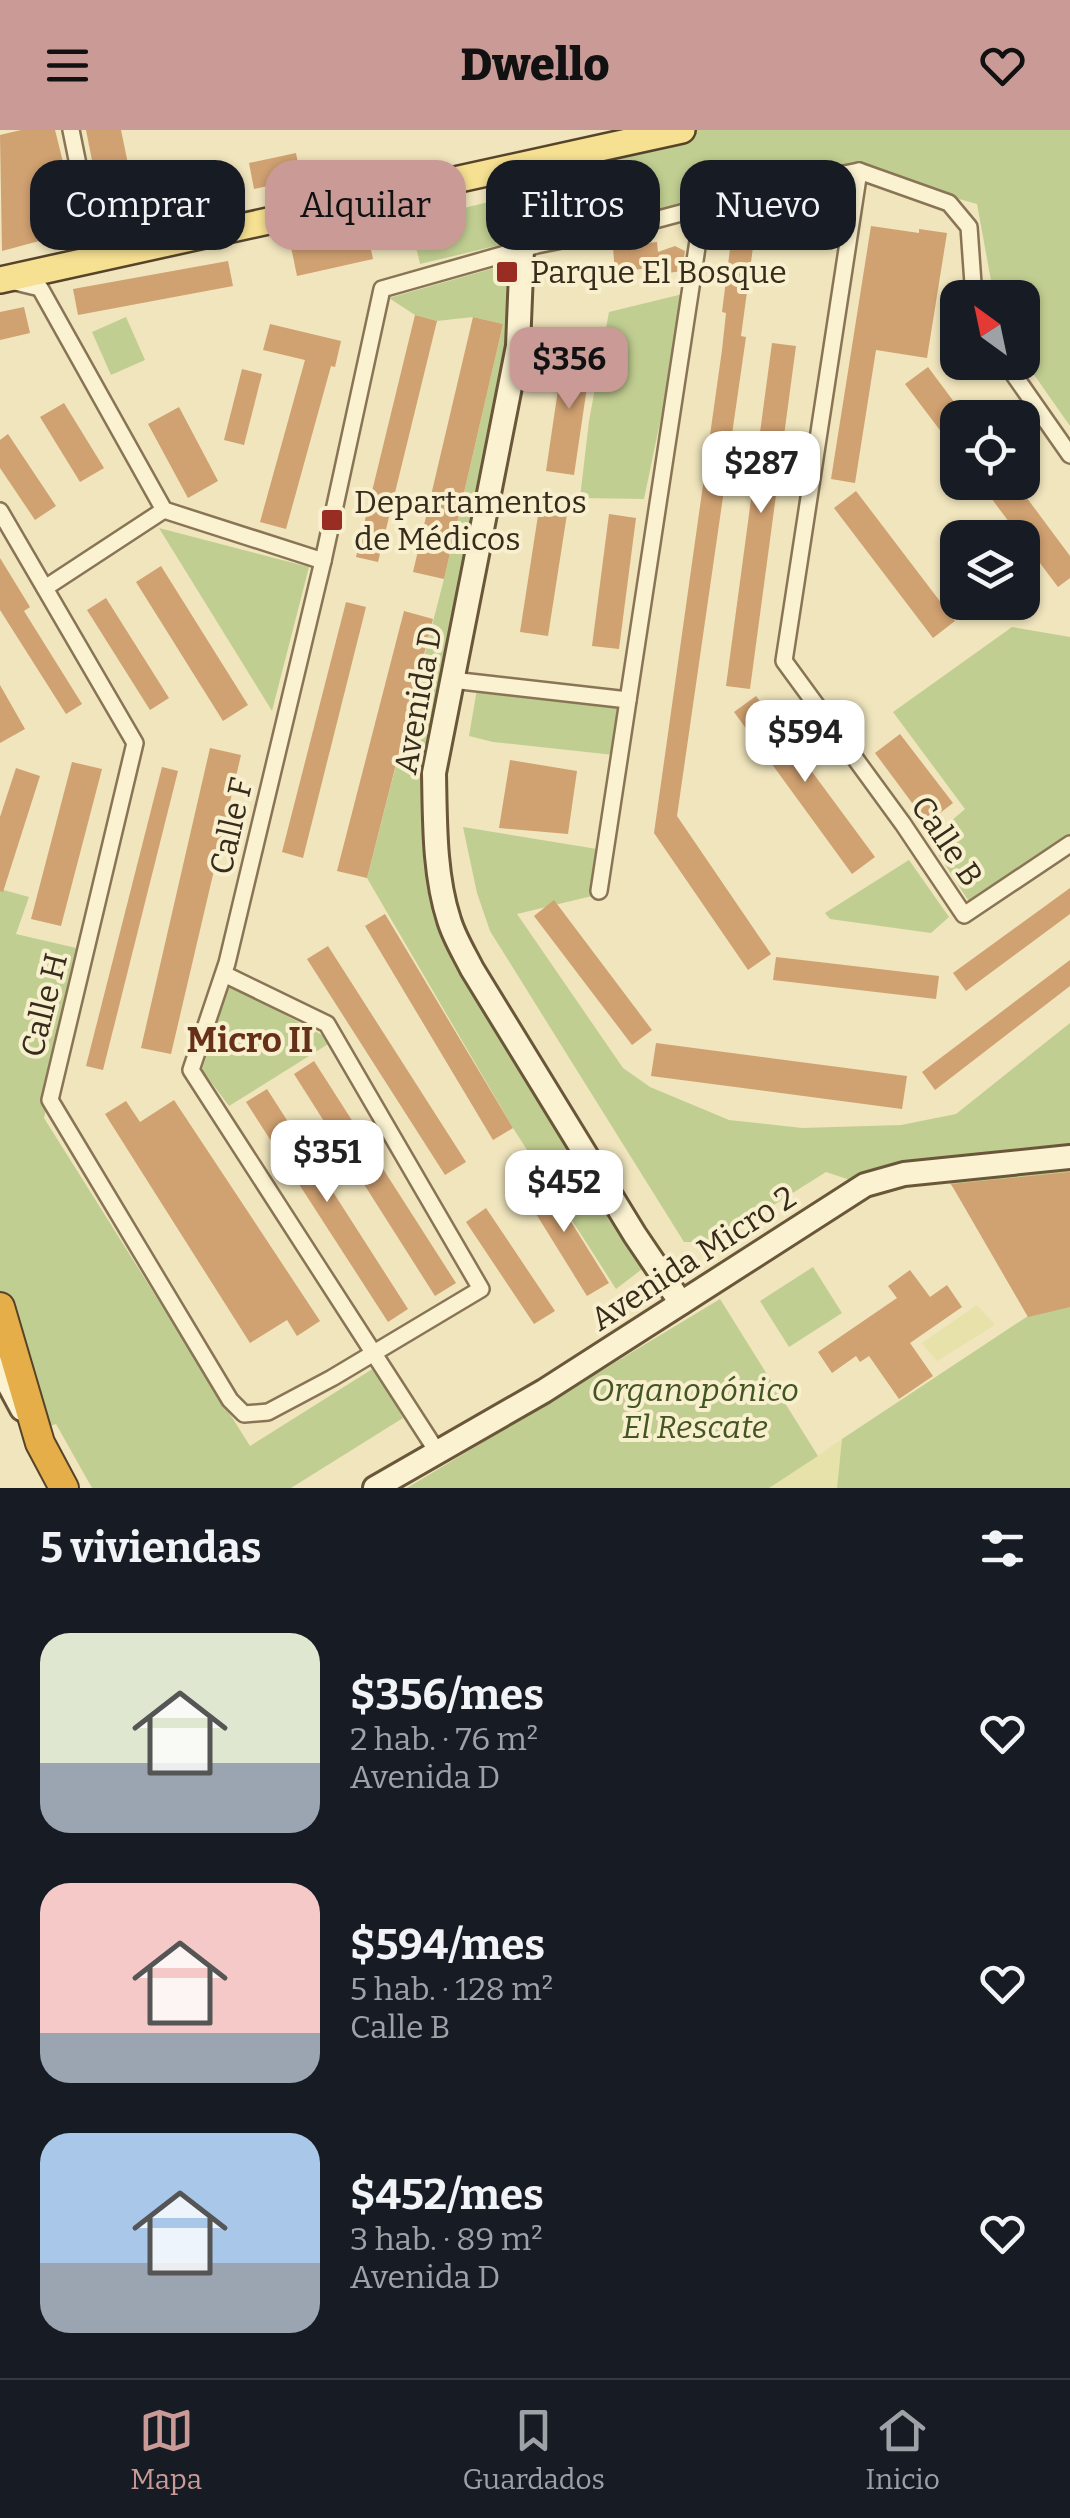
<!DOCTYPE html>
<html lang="es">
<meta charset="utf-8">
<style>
:root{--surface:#171b24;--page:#20242c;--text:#f1f3f6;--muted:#9ea1a6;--line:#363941;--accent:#ca9a97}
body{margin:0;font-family:Bitter,serif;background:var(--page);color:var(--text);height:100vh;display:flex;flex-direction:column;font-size:38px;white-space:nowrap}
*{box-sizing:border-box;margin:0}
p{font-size:32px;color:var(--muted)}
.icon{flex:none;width:55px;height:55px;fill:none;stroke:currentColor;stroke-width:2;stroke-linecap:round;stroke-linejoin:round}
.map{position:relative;height:1358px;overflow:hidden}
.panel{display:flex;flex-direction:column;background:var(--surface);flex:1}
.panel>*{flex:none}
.hud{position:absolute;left:30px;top:30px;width:1010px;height:90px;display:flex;gap:20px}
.needle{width:65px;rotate:327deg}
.fabs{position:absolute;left:940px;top:150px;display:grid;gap:20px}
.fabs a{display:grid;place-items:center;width:100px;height:100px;border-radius:20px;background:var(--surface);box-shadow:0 2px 8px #0004;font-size:50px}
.price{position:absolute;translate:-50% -85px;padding:0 22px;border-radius:20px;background:#fff;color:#222;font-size:32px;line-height:65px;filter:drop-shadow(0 2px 5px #0008)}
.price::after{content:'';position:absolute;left:50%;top:60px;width:30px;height:22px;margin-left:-15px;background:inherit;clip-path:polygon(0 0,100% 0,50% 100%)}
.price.active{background:var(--accent);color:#111}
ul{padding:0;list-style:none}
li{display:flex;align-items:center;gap:30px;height:250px;padding:0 40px}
li span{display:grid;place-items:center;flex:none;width:280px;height:200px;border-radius:30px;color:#555}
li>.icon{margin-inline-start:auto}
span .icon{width:120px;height:120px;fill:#fffc;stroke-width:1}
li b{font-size:42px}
h2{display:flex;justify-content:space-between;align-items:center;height:120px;padding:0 40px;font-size:42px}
.tag{padding:0 35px;border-radius:30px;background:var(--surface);box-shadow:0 2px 8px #0004;font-size:35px;line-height:90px}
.tag.active{background:var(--accent);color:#111}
header{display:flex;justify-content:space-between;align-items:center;height:130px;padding:0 40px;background:var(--accent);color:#111;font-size:45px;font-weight:800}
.dock{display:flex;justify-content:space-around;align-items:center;height:140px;border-top:2px solid var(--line);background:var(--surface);font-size:28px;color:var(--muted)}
.dock a{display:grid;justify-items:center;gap:5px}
.dock .active{color:var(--accent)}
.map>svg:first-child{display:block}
</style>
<header><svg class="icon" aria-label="menu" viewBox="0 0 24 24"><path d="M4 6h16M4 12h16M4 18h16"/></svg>Dwello<svg class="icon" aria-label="heart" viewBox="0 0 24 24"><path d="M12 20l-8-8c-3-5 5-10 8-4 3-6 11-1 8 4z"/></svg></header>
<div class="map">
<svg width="1070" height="1358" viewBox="0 0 1070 1358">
<rect width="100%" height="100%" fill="#f0e5bd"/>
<g fill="#e6e2aa">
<polygon points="977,1175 995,1195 937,1231 922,1213"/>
<polygon points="842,1309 837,1358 769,1358 818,1326"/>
</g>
<g fill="#c1ce91">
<polygon points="691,0 1070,0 1070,296 1023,229 1022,168 994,167 977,74 859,41 550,99 536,33"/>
<polygon points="497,70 508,113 420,134 410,91"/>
<polygon points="512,133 515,195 428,642 443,783 650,1133 616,1159 513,998 367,748 444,449 503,194 473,187 437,191 415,185 389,168"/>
<polygon points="687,163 644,369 580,368 589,291 609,182"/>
<polygon points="126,187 145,230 111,245 92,202"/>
<polygon points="159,398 309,437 272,581"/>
<polygon points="1012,497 1070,507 1070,707 970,773 929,710 965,679 893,582"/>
<polygon points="478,553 618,577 614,625 493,612 469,606"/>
<polygon points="463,697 603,720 592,766 517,784 623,938 650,957 729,990 802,998 901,995 956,984 1070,893 1070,1358 837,1358 842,1309 1028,1186 959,1064 939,1041 865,1055 826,1042 715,1112 684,1112 490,801 477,763"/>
<polygon points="909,730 949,787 931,803 830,789 825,783"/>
<polygon points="0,759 29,767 16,804 85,820 44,988 250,1316 374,1238 403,1288 291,1358 92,1358 56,1294 25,1304 0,1263"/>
<polygon points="229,854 333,911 229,976 202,940"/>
<polygon points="813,1137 842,1183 789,1217 760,1171"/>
<polygon points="720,1169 818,1326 769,1358 407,1358"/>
</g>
<g fill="#d0a171">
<polygon points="21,0 55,0 80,100 2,121 0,5"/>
<polygon points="86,0 121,0 133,58 99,66"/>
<polygon points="296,23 301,49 254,59 249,33"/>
<polygon points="198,60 203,78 175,84 170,67"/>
<polygon points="400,86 402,100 368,106 373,129 297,146 290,112"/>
<polygon points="733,95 756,95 741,206 746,207 677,686 771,824 748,840 654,703 722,220 726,183 722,182"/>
<polygon points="871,96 919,103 919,99 947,103 927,228 876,220 855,353 831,349"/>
<polygon points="657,112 658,122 675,116 685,121 682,141 668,143 659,137 615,142 613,117"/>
<polygon points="228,131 233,156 78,185 73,159"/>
<polygon points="24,177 30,203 0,210 0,182"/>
<polygon points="415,185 437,191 378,432 356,427"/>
<polygon points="473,187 503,194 444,449 413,442"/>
<polygon points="270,194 341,211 335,237 331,236 286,399 260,392 305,230 263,220"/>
<polygon points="772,213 796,216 750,559 726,556"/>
<polygon points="564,219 592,223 574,345 546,341"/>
<polygon points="928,237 966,288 958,288 958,324 905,254"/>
<polygon points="242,239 262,244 244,315 224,310"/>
<polygon points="64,273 104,338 80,352 40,287"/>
<polygon points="179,277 218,351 188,368 148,294"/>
<polygon points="8,304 56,376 35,390 0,338 0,310"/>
<polygon points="979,352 1015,352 1070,426 1070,448 1058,457"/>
<polygon points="856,361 955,491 933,508 834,378"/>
<polygon points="539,379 567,384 548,506 520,502"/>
<polygon points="609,384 636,388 619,519 592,516"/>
<polygon points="0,428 30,477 24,481 82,574 66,584 0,480"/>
<polygon points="161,436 248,575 223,591 136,452"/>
<polygon points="106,468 169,568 150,580 87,480"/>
<polygon points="346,472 366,477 303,728 282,722"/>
<polygon points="404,481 433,489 367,748 337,741"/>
<polygon points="0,555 25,599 0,613"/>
<polygon points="756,566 875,727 852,744 734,582"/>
<polygon points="900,604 953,673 927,693 875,623"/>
<polygon points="210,618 241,625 171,924 141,918"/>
<polygon points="510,630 577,641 568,704 499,698"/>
<polygon points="72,632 102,639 61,796 31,789"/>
<polygon points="162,637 178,641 103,940 86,936"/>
<polygon points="16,638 40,646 3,762 0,761 0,687"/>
<polygon points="1070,758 1070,784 966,861 953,843"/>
<polygon points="554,770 652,900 632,915 534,786"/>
<polygon points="385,784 513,998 493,1010 365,796"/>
<polygon points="328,816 466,1032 445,1045 307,829"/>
<polygon points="776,827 939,846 936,869 773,850"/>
<polygon points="1070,830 1070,856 935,960 922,942"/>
<polygon points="656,913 907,946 902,979 651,946"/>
<polygon points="314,931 456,1153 435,1166 294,944"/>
<polygon points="267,959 408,1179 388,1192 246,972"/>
<polygon points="174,970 320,1191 297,1206 287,1190 250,1213 105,984 126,971 140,992"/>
<polygon points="1070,1042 1070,1177 1028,1187 951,1054"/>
<polygon points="542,1045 609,1153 587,1166 520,1058"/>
<polygon points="486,1078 555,1181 534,1194 466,1092"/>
<polygon points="910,1140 930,1167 947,1155 962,1177 910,1213 933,1246 899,1269 869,1226 860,1232 856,1226 832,1243 818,1222 897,1168 888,1156"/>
</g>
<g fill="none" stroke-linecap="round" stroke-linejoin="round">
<g stroke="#897556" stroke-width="20">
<g id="street">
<polyline points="71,0 97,128"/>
<polyline points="859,41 784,531 903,694 964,785 1070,714"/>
<polyline points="11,151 40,158 164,380 323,431"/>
<polyline points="1005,232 1070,325"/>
<polyline points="0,381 135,613 50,970 230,1270 244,1284 268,1282 332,1248 481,1159 327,894 224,844"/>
<polyline points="45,458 164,380"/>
<polyline points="452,550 628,570"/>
<polyline points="599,761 703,78"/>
<polyline points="438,1323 191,940 227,833 323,431 382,159 537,115 636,95 779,57 859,41 949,73 969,97 974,168"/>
</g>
</g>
<g stroke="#6a5639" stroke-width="28">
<g id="secondary">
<path d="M503,39L522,119L518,216L434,643C435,690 434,744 449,790C454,807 464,823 472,839L635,1105L681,1173"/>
<polyline points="0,1238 22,1279"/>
<polyline points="375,1358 544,1261 865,1055 904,1044 1070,1027"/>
</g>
</g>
<g stroke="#56432a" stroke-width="30">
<polyline id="primary" points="0,150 682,0"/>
</g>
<g stroke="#56432a" stroke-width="32">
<polyline id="highway" points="0,1177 40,1313 64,1358"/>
</g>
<use href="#street" stroke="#faf2d1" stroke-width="15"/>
<use href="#secondary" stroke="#faf2d1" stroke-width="22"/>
<use href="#primary" stroke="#f6e092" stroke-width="25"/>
<use href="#highway" stroke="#e5ae48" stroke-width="28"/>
</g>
<g fill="#9a2d23" stroke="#f7efcd" stroke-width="4">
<rect x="495" y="130" width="24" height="24" rx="5"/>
<rect x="320" y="378" width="24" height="24" rx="5"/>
</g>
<g text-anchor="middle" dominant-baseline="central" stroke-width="8" stroke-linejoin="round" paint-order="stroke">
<g font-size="32" fill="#372b1b" stroke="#f7efcd" text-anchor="start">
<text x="530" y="142">Parque El Bosque</text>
<text x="354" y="372">Departamentos<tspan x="354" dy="37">de Médicos</tspan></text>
</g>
<g font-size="32" fill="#372b1b" stroke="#f7efcd">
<text transform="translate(418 570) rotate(-80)">Avenida D</text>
<text transform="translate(231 696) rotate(-77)">Calle F</text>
<text transform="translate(947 711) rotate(56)">Calle B</text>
<text transform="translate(44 875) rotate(-76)">Calle H</text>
<text transform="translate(693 1128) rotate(-33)">Avenida Micro 2</text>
</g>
<g font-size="32" font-style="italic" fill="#435521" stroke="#f7efcd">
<text x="695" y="1260">Organopónico<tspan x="695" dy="37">El Rescate</tspan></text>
</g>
<g font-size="35" font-weight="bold" fill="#663018" stroke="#f7efcd">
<text x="250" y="910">Micro II</text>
</g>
</g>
</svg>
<div class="fabs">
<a><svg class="needle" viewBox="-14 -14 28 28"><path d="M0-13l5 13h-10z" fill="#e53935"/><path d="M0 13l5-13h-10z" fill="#9ea1a6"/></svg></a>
<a><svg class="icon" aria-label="locate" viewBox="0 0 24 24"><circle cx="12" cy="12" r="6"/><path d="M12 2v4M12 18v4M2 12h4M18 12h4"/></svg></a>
<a><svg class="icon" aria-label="layers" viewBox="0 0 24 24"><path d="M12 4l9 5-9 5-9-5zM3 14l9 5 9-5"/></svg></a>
</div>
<b class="price active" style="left:569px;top:282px">$356</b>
<b class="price" style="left:761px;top:386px">$287</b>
<b class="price" style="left:805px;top:655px">$594</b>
<b class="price" style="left:327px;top:1075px">$351</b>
<b class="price" style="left:564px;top:1105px">$452</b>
<div class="hud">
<a class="tag">Comprar</a>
<a class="tag active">Alquilar</a>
<a class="tag">Filtros</a>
<a class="tag">Nuevo</a>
</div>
</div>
<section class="panel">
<h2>5 viviendas<svg class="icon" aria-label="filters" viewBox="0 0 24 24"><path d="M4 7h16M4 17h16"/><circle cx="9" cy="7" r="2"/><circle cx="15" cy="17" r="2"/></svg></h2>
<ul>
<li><span style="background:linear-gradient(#dfe7d0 65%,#9aa5b1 0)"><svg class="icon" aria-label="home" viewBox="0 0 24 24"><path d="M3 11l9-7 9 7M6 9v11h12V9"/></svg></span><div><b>$356/mes</b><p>2 hab. · 76 m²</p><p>Avenida D</p></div><svg class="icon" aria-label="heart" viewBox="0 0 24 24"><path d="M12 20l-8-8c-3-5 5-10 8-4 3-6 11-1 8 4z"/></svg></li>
<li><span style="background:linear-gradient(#f6c9c9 75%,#9aa5b1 0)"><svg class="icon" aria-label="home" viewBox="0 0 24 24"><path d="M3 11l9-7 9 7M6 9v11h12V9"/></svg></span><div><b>$594/mes</b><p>5 hab. · 128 m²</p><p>Calle B</p></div><svg class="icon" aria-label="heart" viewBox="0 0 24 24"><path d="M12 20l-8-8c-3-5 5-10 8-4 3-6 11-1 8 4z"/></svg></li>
<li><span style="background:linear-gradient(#a9c7e8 65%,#9aa5b1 0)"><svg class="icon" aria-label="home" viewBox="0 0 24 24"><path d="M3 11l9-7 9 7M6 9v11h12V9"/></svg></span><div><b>$452/mes</b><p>3 hab. · 89 m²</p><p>Avenida D</p></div><svg class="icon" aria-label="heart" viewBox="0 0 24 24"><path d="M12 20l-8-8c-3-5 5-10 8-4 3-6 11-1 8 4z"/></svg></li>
</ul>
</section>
<nav class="dock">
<a class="active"><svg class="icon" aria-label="map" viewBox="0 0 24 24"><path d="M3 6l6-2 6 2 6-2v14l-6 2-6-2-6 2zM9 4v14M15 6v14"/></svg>Mapa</a>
<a><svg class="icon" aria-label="saved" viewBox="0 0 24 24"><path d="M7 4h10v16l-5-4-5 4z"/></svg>Guardados</a>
<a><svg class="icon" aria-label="home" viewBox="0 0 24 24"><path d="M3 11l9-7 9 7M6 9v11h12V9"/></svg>Inicio</a>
</nav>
